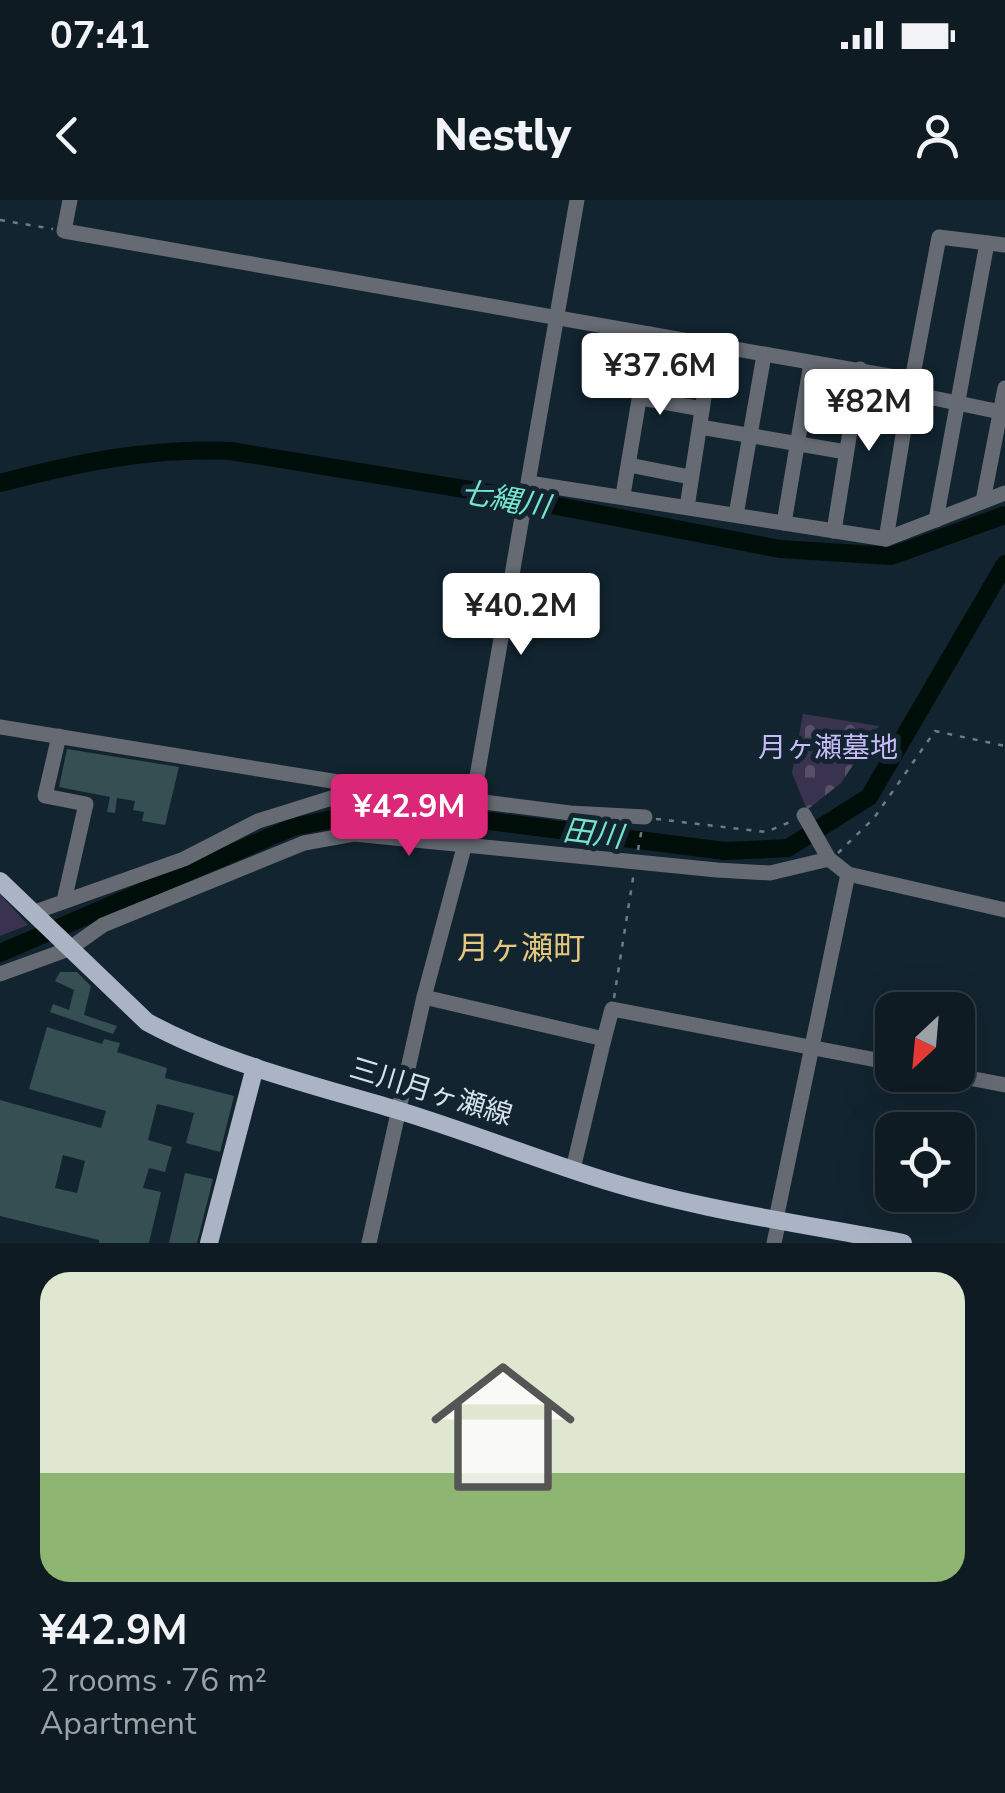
<!DOCTYPE html>
<meta charset="utf-8">
<style>
:root{--surface:#0e1b23;--page:#1c2830;--text:#f1f3f6;--muted:#9ba1a6;--line:#2e3941;--accent:#db2777}
body{margin:0;font-family:"Nunito Sans","Noto Sans JP",sans-serif;background:var(--page);color:var(--text);height:100vh;display:flex;flex-direction:column;font-size:38px;white-space:nowrap}
*{box-sizing:border-box;margin:0}
p{font-size:32px;color:var(--muted)}
.icon{flex:none;width:55px;height:55px;fill:none;stroke:currentColor;stroke-width:2;stroke-linecap:round;stroke-linejoin:round}
.map{position:relative;height:1043px;overflow:hidden}
.side{display:flex;flex-direction:column;background:var(--surface);flex:1}
.side>*{flex:none}
.needle{width:65px;rotate:206deg}
.buttons{position:absolute;left:875px;top:792px;display:grid;gap:20px}
.buttons a{display:grid;place-items:center;width:100px;height:100px;border-radius:20px;background:var(--surface);box-shadow:0 10px 40px #0002,0 0 0 2px var(--line);font-size:50px}
.price{position:absolute;translate:-50% -85px;padding:0 22px;border-radius:10px;background:#fff;color:#222;font-size:32px;line-height:65px;filter:drop-shadow(0 2px 5px #0008)}
.price::after{content:'';position:absolute;left:50%;top:60px;width:30px;height:22px;margin-left:-15px;background:inherit;clip-path:polygon(0 0,100% 0,50% 100%)}
.price.selected{background:var(--accent);color:#fff}
ul{padding:0;list-style:none}
li{display:grid;align-content:center;gap:20px;height:530px;padding:0 40px}
li span{display:grid;place-items:center;height:310px;border-radius:30px;color:#555}
li>.icon{margin-inline-start:auto}
span .icon{width:180px;height:180px;fill:#fffc;stroke-width:1}
li b{font-size:42px}
.status{display:flex;justify-content:space-between;align-items:center;height:70px;padding:0 50px;background:var(--surface);direction:ltr}
.status svg{height:28px;fill:currentColor}
header{display:flex;justify-content:space-between;align-items:center;height:130px;padding:0 40px;background:var(--surface);font-size:45px;font-weight:800}
.map>svg:first-child{display:block}
</style>
<div class="status"><b>07:41</b><svg viewBox="0 0 49 12"><path d="M0 12V9h3v3zM5 12V6h3v6zM10 12V3h3v9zM15 12V0h3v12zM26 1h20v11H26zM47 4h2v5h-2z"/></svg></div>
<header><svg class="icon" aria-label="back" viewBox="0 0 24 24"><path d="M15 5l-7 7 7 7"/></svg>Nestly<svg class="icon" aria-label="person" viewBox="0 0 24 24"><circle cx="12" cy="8" r="4"/><path d="M4 21q1-7 8-7t8 7"/></svg></header>
<div class="map">
<svg width="1005" height="1043" viewBox="0 0 1005 1043">
<defs>
<pattern id="cemetery-stones" width="16" height="16" patternUnits="userSpaceOnUse" patternTransform="scale(2.5)"><rect width="16" height="16" fill="#3a3350"/><path d="M2 7V4a2 2 0 0 1 4 0v3zM10 15v-3a2 2 0 0 1 4 0v3z" fill="#565069"/></pattern>
</defs>
<rect width="100%" height="100%" fill="#12242f"/>
<polygon fill="#3a3350" points="0,694 28,725 0,736"/>
<polygon fill="url(#cemetery-stones)" points="803,514 879,526 841,583 807,610 792,573"/>
<g fill="none" stroke-linecap="round" stroke-linejoin="round">
<g stroke="#000e09" stroke-width="18">
<path d="M0,283C77,263 151,247 231,251L495,294L780,349L891,356L1005,315"/>
<polyline points="0,753 293,627 388,608 725,651 788,648 869,597 1005,364"/>
</g>
</g>
<g fill="#354f53" fill-rule="evenodd">
<polygon points="67,549 179,567 165,625 142,621 144,612 133,610 135,601 117,598 115,613 107,612 110,597 59,587"/>
<polygon points="60,772 77,772 91,786 84,815 117,826 113,834 50,812 53,804 69,810 74,790 55,781"/>
<path d="M47,827L102,844L104,839L120,843L117,852L167,868L165,878L234,896L220,952L186,943L194,913L157,904L148,940L172,947L165,972L149,968L143,988L161,992L149,1043H99V1040L0,1016V900L101,928L106,911L29,889ZM63,955L85,961L77,993L55,988Z"/>
<polygon points="185,973 213,979 197,1043 169,1043"/>
</g>
<g fill="none" stroke-linecap="round" stroke-linejoin="round">
<g stroke="#6d7c85" stroke-width="2.5" stroke-dasharray="5 8" stroke-linecap="butt">
<polyline points="0,20 53,29"/>
<polyline points="656,619 766,632 795,620"/>
<polyline points="638,650 642,628"/>
<polyline points="838,653 874,618 935,531 1005,546"/>
<polyline points="614,798 634,672"/>
</g>
<g stroke="#666a73" stroke-width="15">
<polyline points="70,0 64,31 912,180 886,339"/>
<polyline points="912,180 939,37 1005,45"/>
<polyline points="909,193 1005,213"/>
<polyline points="641,198 702,209"/>
<polyline points="700,227 846,252"/>
<polyline points="629,265 690,277"/>
<polyline points="529,283 886,339 1005,293"/>
<polyline points="623,295 650,134"/>
<polyline points="983,301 1005,188"/>
<polyline points="687,307 712,146"/>
<polyline points="736,315 764,155"/>
<polyline points="936,320 987,43"/>
<polyline points="784,323 811,163"/>
<polyline points="834,331 860,169"/>
<polyline points="0,527 363,586"/>
<polyline points="59,536 45,596 86,604 64,701"/>
<polyline points="804,615 829,659 848,674 1005,710"/>
<polyline points="32,713 184,659 258,621 367,587 570,613 645,617"/>
<polyline points="0,774 69,749 103,725 304,643 354,634 717,670 770,673 829,659"/>
<polyline points="424,797 604,839 612,809 892,863"/>
<polyline points="953,875 1005,885"/>
<polyline points="573,969 604,839"/>
<polyline points="776,1019 848,674"/>
<polyline points="369,1043 424,797 466,640 577,0"/>
<polyline points="774,1043 779,1020"/>
</g>
<g stroke="#abb4c5" stroke-width="18">
<path d="M0,681L147,822C224,864 314,885 397,910C463,930 526,955 591,976C692,1009 799,1023 903,1043"/>
<polyline points="209,1043 255,867"/>
</g>
</g>
<g text-anchor="middle" dominant-baseline="central" stroke-width="10" stroke-linejoin="round" paint-order="stroke">
<g font-size="28" fill="#c7baf8" stroke="#12242f">
<text x="828" y="548">月ヶ瀬墓地</text>
</g>
<g font-size="28" fill="#d6e1e9" stroke="#12242f">
<text transform="translate(431 892) rotate(17)">三川月ヶ瀬線</text>
</g>
<g font-size="30" font-style="italic" fill="#76e4cb" stroke="#12242f">
<text transform="translate(505 300) rotate(10)">七縄川</text>
<text transform="translate(593 634) rotate(7)">田川</text>
</g>
<g font-size="32" fill="#e5c87d" stroke="#12242f">
<text x="521" y="748">月ヶ瀬町</text>
</g>
</g>
</svg>
<div class="buttons">
<a><svg class="needle" viewBox="-14 -14 28 28"><path d="M0-13l5 13h-10z" fill="#e53935"/><path d="M0 13l5-13h-10z" fill="#9ba1a6"/></svg></a>
<a><svg class="icon" aria-label="locate" viewBox="0 0 24 24"><circle cx="12" cy="12" r="6"/><path d="M12 2v4M12 18v4M2 12h4M18 12h4"/></svg></a>
</div>
<b class="price" style="left:660px;top:218px">¥37.6M</b>
<b class="price" style="left:869px;top:254px">¥82M</b>
<b class="price" style="left:521px;top:458px">¥40.2M</b>
<b class="price selected" style="left:409px;top:659px">¥42.9M</b>
</div>
<section class="side">
<ul>
<li><span style="background:linear-gradient(#dfe7d0 65%,#8fb573 0)"><svg class="icon" aria-label="home" viewBox="0 0 24 24"><path d="M3 11l9-7 9 7M6 9v11h12V9"/></svg></span><div><b>¥42.9M</b><p>2 rooms · 76 m²</p><p>Apartment</p></div></li>
</ul>
</section>
